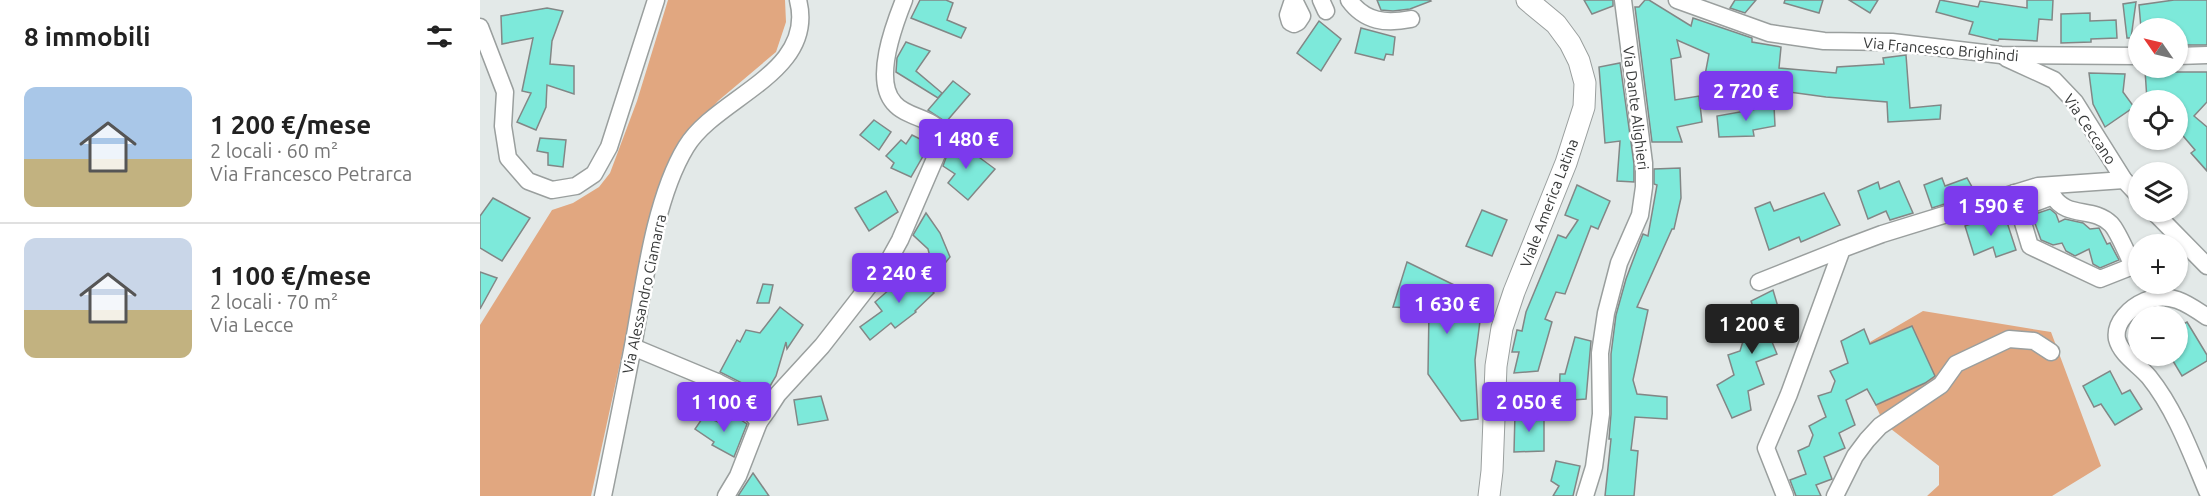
<!DOCTYPE html>
<html lang="it">
<meta charset="utf-8">
<style>
:root{--surface:#fff;--page:#f2f2f2;--text:#222;--muted:#767676;--line:#e0e0e0;--accent:#7c3aed}
body{margin:0;font-family:Ubuntu,sans-serif;background:var(--page);color:var(--text);height:100vh;display:flex;flex-direction:column;font-size:22px;white-space:nowrap}
*{box-sizing:border-box;margin:0}
p{font-size:20px;color:var(--muted)}
.icon{flex:none;width:33px;height:33px;fill:none;stroke:currentColor;stroke-width:2;stroke-linecap:round;stroke-linejoin:round}
.map{position:relative;flex:1;overflow:hidden}
.side{display:flex;flex-direction:column;background:var(--surface);width:480px}
.side>*{flex:none}
.needle{width:39px;rotate:304deg}
.fabs{position:absolute;left:1648px;top:18px;display:grid;gap:12px}
.fabs a{display:grid;place-items:center;width:60px;height:60px;border-radius:50%;background:var(--surface);box-shadow:0 2px 4px #0004;font-size:30px}
.price{position:absolute;translate:-50% -51px;padding:0 14px;border-radius:6px;background:var(--accent);color:#fff;font-size:20px;line-height:39px;filter:drop-shadow(0 2px 3px #0008)}
.price::after{content:'';position:absolute;left:50%;top:36px;width:18px;height:14px;margin-left:-9px;background:inherit;clip-path:polygon(0 0,100% 0,50% 100%)}
.price.on{background:#222;color:#fff}
ul{padding:0;list-style:none}
li{display:flex;align-items:center;gap:18px;height:150px;padding:0 24px}
li+li{border-top:2px solid var(--line)}
li span{display:grid;place-items:center;flex:none;width:168px;height:120px;border-radius:12px;color:#555}
li>.icon{margin-inline-start:auto}
span .icon{width:72px;height:72px;fill:#fffc;stroke-width:1}
li b{font-size:26px}
h2{display:flex;justify-content:space-between;align-items:center;height:72px;padding:0 24px;font-size:26px}
main{display:flex;flex:1;min-height:0}
.map>svg:first-child{display:block}
</style>
<main>
<section class="side">
<h2>8 immobili<svg class="icon" aria-label="filters" viewBox="0 0 24 24"><path d="M4 7h16M4 17h16"/><circle cx="9" cy="7" r="2"/><circle cx="15" cy="17" r="2"/></svg></h2>
<ul>
<li><span style="background:linear-gradient(#a9c7e8 60%,#c2b280 0)"><svg class="icon" aria-label="home" viewBox="0 0 24 24"><path d="M3 11l9-7 9 7M6 9v11h12V9"/></svg></span><div><b>1 200 €/mese</b><p>2 locali · 60 m²</p><p>Via Francesco Petrarca</p></div></li>
<li><span style="background:linear-gradient(#c9d6e8 60%,#c2b280 0)"><svg class="icon" aria-label="home" viewBox="0 0 24 24"><path d="M3 11l9-7 9 7M6 9v11h12V9"/></svg></span><div><b>1 100 €/mese</b><p>2 locali · 70 m²</p><p>Via Lecce</p></div></li>
</ul>
</section>
<div class="map">
<svg width="1727" height="496" viewBox="0 0 1727 496">
<rect width="100%" height="100%" fill="#e3e9e8"/>
<g fill="#e1a780">
<polygon points="188,0 305,0 306,22 296,52 238,101 195,149 183,178 161,267 111,496 0,496 0,325 72,210 93,203 119,187 130,173 157,101"/>
<polygon points="1443,311 1571,332 1621,466 1572,496 1447,496 1459,485 1459,466 1411,429 1400,415 1382,375 1399,366 1390,342"/>
</g>
<g fill="#7de9da" stroke="#828786" stroke-width="1.5">
<polygon points="440,0 466,0 473,3 467,20 486,28 481,38 431,18"/>
<polygon points="897,0 950,0 951,1 930,9 913,11 901,10"/>
<polygon points="1104,0 1133,0 1133,6 1112,14"/>
<polygon points="1165,0 1169,0 1211,26 1213,18 1272,38 1272,42 1301,47 1299,68 1356,73 1357,67 1404,64 1403,58 1426,55 1430,108 1461,105 1460,119 1408,122 1407,102 1346,97 1266,86 1225,75 1229,54 1197,40 1201,57 1191,59 1195,100 1219,96 1222,122 1197,127 1202,142 1172,142 1155,7 1159,7"/>
<polygon points="1255,0 1276,0 1265,13 1250,8"/>
<polygon points="1305,0 1343,0 1339,13 1304,3"/>
<polygon points="1369,0 1398,0 1390,13"/>
<polygon points="1460,0 1498,7 1500,1 1547,8 1547,0 1573,0 1572,20 1559,19 1557,41 1519,39 1518,41 1489,34 1493,22 1456,12"/>
<polygon points="1694,0 1727,0 1727,45 1698,45 1698,28 1661,28 1659,5"/>
<polygon points="1656,2 1651,38 1647,38 1643,4"/>
<polygon points="67,8 83,11 72,41 70,64 94,66 94,94 67,85 66,107 56,130 37,122 51,93 42,91 53,38 22,44 21,16"/>
<polygon points="1610,13 1610,21 1636,20 1637,38 1611,39 1611,42 1581,43 1581,14"/>
<polygon points="839,21 861,39 841,71 817,53"/>
<polygon points="881,28 915,37 913,55 906,54 904,60 875,53"/>
<polygon points="426,42 450,51 436,71 462,93 458,98 416,72 417,58"/>
<polygon points="1140,63 1154,164 1154,182 1137,181 1140,141 1125,143 1119,67"/>
<polygon points="1694,69 1694,72 1727,72 1727,102 1714,116 1727,127 1727,171 1711,153 1715,150 1698,130 1698,100 1667,100 1665,70"/>
<polygon points="1609,73 1645,74 1643,92 1654,107 1625,127 1613,104"/>
<polygon points="473,81 490,94 466,122 448,110"/>
<polygon points="1294,106 1295,126 1273,130 1274,136 1239,137 1237,116"/>
<polygon points="394,120 411,132 399,150 380,135"/>
<polygon points="432,135 450,144 431,177 411,168 414,163 406,156 421,140 426,144"/>
<polygon points="60,138 86,140 83,167 68,165 68,153 57,151"/>
<polygon points="473,138 515,169 488,200 468,183 475,174 463,166"/>
<polygon points="1200,168 1201,198 1194,229 1192,229 1157,307 1168,310 1153,380 1157,394 1187,397 1187,419 1155,417 1151,450 1158,451 1154,496 1125,496 1131,439 1129,439 1131,414 1131,354 1136,315 1146,279 1161,239 1163,234 1168,236 1177,185 1174,184 1174,169"/>
<polygon points="1462,178 1465,186 1487,178 1496,194 1452,208 1444,185"/>
<polygon points="1419,181 1433,213 1410,220 1406,211 1388,219 1378,191 1398,182 1400,189"/>
<polygon points="1097,185 1130,201 1118,229 1111,226 1085,294 1076,292 1065,319 1072,322 1058,371 1034,373 1039,352 1032,352 1037,330 1042,331 1046,312 1078,235 1086,238 1098,220 1085,215"/>
<polygon points="406,191 418,212 389,231 375,208"/>
<polygon points="1344,193 1360,225 1321,242 1319,237 1289,250 1275,208 1290,202 1294,211"/>
<polygon points="13,198 50,218 22,261 0,248 0,216"/>
<polygon points="1570,209 1576,214 1579,222 1585,219 1603,223 1610,229 1619,228 1627,244 1630,243 1639,260 1620,268 1613,264 1609,249 1595,256 1586,251 1582,243 1573,245 1561,240 1552,215"/>
<polygon points="1002,210 1027,220 1012,256 986,246"/>
<polygon points="446,213 460,233 470,257 455,276 448,249 433,235"/>
<polygon points="1525,216 1536,250 1516,257 1513,247 1494,255 1485,226 1504,219 1506,223"/>
<polygon points="927,262 1007,301 1000,321 995,360 998,419 981,421 948,374 949,309 913,307"/>
<polygon points="433,269 454,293 435,311 436,312 415,328 411,323 390,340 380,327 402,311 395,302"/>
<polygon points="0,272 17,278 0,309"/>
<polygon points="283,284 293,285 289,303 277,303"/>
<polygon points="1293,290 1305,331 1290,337 1297,354 1276,362 1284,384 1268,391 1271,410 1252,418 1237,385 1254,375 1248,355 1260,351 1264,338 1260,328 1279,323 1271,301"/>
<polygon points="300,307 323,325 307,349 306,342 296,376 283,398 274,389 240,372 257,340 260,342 266,330 280,333"/>
<polygon points="1707,322 1727,355 1727,361 1702,376 1690,356 1698,356 1698,327"/>
<polygon points="1432,326 1455,376 1445,383 1396,405 1387,389 1366,400 1375,425 1359,433 1365,448 1344,457 1352,479 1336,485 1341,496 1316,496 1310,480 1326,474 1318,451 1329,446 1333,435 1329,426 1346,417 1338,396 1351,392 1355,381 1350,371 1368,363 1361,341 1384,329 1390,344"/>
<polygon points="1095,337 1111,341 1106,399 1079,401 1080,374 1085,374"/>
<polygon points="1630,371 1642,394 1650,390 1662,409 1635,425 1621,404 1614,407 1603,386"/>
<polygon points="341,396 348,420 318,425 314,400"/>
<polygon points="249,412 267,424 254,457 232,445 234,442 215,429 224,416 243,424"/>
<polygon points="1035,413 1064,414 1064,451 1034,452"/>
<polygon points="1076,461 1100,466 1093,496 1073,496 1079,486 1071,481"/>
<polygon points="273,473 289,496 258,496"/>
</g>
<g fill="none" stroke-linecap="round" stroke-linejoin="round">
<g stroke="#9a9f9e" stroke-width="19">
<g id="minor">
<polyline points="813,0 808,15 810,22 814,24 818,22 822,16 814,0"/>
<polyline points="841,0 846,11"/>
<path d="M869,0C885,22 906,24 931,19"/>
<polyline points="1197,0 1289,33 1344,41 1412,42 1521,55 1659,56"/>
<polyline points="0,27 25,92 23,126 28,158 48,181 72,190 96,186 114,174 129,147 176,0"/>
<polyline points="1698,56 1727,55"/>
<polyline points="1526,58 1574,80 1595,102 1644,180 1659,196"/>
<path d="M1534,193L1550,246L1620,279L1653,266C1648,256 1638,231 1631,224C1613,206 1587,219 1573,196L1539,209"/>
<polyline points="1674,212 1727,266"/>
<polyline points="1279,282 1362,249"/>
<path d="M1727,317C1707,303 1689,291 1665,301C1651,307 1634,322 1637,339C1641,355 1659,365 1669,377C1695,409 1711,453 1727,491"/>
<polyline points="153,347 237,382 236,409"/>
<polyline points="237,382 269,398 273,402 272,414 279,422"/>
<path d="M123,496C134,442 145,389 155,335C165,278 176,196 206,147C236,97 337,73 318,0"/>
<path d="M246,496L258,476L279,422L287,411L298,394L342,346L409,260L420,240L463,140C461,117 428,120 414,103C393,80 414,25 424,0"/>
<polyline points="1105,496 1114,467 1121,414 1120,353 1126,313 1139,263 1160,215 1164,187 1164,163 1143,0"/>
<polyline points="1305,496 1286,448 1309,394 1362,249 1402,234 1558,186 1644,180"/>
<polyline points="1355,496 1375,456 1387,440 1400,426 1461,385 1476,364 1529,339 1554,341 1571,352"/>
</g>
</g>
<g stroke="#9a9f9e" stroke-width="23">
<polyline id="major" points="1009,496 1012,471 1016,366 1022,328 1034,292 1086,163 1104,107 1105,83 1099,61 1090,43 1076,24 1047,0"/>
</g>
<use href="#minor" stroke="#fff" stroke-width="16"/>
<use href="#major" stroke="#fff" stroke-width="21"/>
</g>
<g text-anchor="middle" dominant-baseline="central" stroke-width="5" stroke-linejoin="round" paint-order="stroke">
<g font-size="15" fill="#373939" stroke="#fff">
<text transform="translate(1461 49) rotate(5)">Via Francesco Brighindi</text>
<text transform="translate(1156 108) rotate(83)">Via Dante Alighieri</text>
<text transform="translate(1610 129) rotate(56)">Via Ceccano</text>
<text transform="translate(1069 203) rotate(-69)">Viale America Latina</text>
<text transform="translate(164 294) rotate(-78)">Via Alessandro Ciamarra</text>
</g>
</g>
</svg>
<div class="fabs">
<a><svg class="needle" viewBox="-14 -14 28 28"><path d="M0-13l5 13h-10z" fill="#e53935"/><path d="M0 13l5-13h-10z" fill="#767676"/></svg></a>
<a><svg class="icon" aria-label="locate" viewBox="0 0 24 24"><circle cx="12" cy="12" r="6"/><path d="M12 2v4M12 18v4M2 12h4M18 12h4"/></svg></a>
<a><svg class="icon" aria-label="layers" viewBox="0 0 24 24"><path d="M12 4l9 5-9 5-9-5zM3 14l9 5 9-5"/></svg></a>
<a>+</a>
<a>−</a>
</div>
<b class="price" style="left:1266px;top:122px">2 720 €</b>
<b class="price" style="left:486px;top:170px">1 480 €</b>
<b class="price" style="left:1511px;top:237px">1 590 €</b>
<b class="price" style="left:419px;top:304px">2 240 €</b>
<b class="price" style="left:967px;top:335px">1 630 €</b>
<b class="price on" style="left:1272px;top:355px">1 200 €</b>
<b class="price" style="left:244px;top:433px">1 100 €</b>
<b class="price" style="left:1049px;top:433px">2 050 €</b>
</div>
</main>
